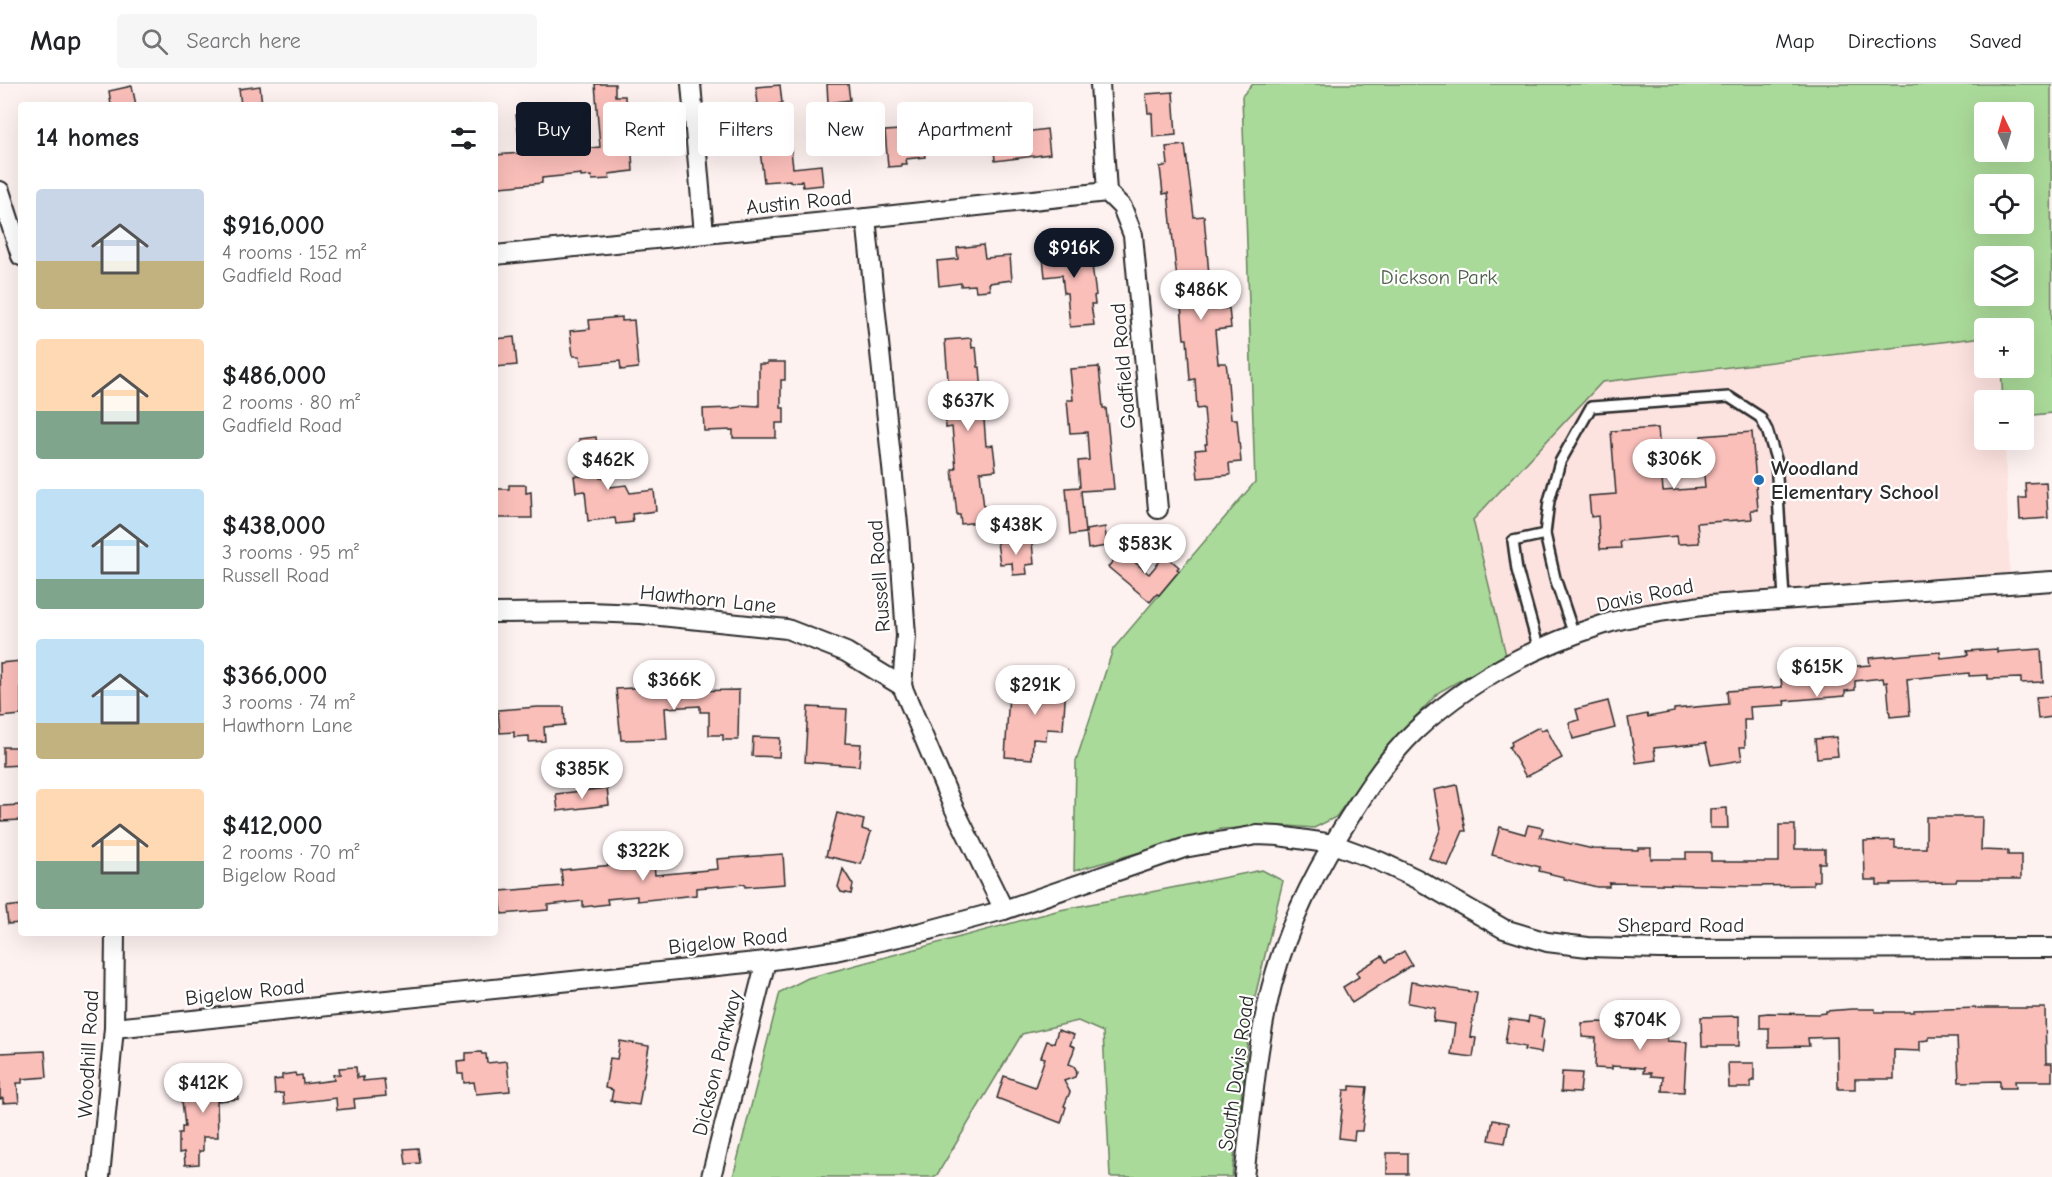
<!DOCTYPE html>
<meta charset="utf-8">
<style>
:root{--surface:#fff;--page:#f6f6f6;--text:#202124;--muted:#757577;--line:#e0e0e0;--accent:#111827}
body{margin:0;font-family:"Comic Neue",sans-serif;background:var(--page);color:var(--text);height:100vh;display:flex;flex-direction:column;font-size:22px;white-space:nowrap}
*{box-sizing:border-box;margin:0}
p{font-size:20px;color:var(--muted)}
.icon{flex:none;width:33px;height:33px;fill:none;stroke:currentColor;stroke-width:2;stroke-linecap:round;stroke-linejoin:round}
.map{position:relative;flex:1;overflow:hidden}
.side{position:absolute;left:18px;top:18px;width:480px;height:834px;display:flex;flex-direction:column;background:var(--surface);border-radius:6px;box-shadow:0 6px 24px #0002}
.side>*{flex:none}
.hud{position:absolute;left:516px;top:18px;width:570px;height:54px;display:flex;gap:12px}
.needle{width:39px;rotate:355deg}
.tools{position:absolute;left:1974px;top:18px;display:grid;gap:12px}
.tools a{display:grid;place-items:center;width:60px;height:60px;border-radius:6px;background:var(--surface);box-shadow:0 6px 24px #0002;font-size:30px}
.price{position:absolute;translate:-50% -51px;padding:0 14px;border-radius:21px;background:#fff;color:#222;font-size:20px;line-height:39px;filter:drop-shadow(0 2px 3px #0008)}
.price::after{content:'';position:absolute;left:50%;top:36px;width:18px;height:14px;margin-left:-9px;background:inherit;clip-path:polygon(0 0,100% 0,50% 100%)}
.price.selected{background:var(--accent);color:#fff}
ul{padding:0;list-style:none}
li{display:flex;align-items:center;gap:18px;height:150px;padding:0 18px}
li span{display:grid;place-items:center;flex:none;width:168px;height:120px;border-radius:6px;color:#555}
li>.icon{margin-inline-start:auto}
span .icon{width:72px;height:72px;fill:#fffc;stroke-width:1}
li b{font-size:26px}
h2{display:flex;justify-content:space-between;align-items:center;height:72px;padding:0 18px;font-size:26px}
.pill{padding:0 21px;border-radius:6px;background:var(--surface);box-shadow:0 6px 24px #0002;font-size:21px;line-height:54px}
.pill.selected{background:var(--accent);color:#fff}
header{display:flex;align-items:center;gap:36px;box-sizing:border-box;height:84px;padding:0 30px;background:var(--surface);border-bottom:2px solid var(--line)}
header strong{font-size:28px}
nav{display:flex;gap:33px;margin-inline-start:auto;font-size:21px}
.search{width:420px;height:54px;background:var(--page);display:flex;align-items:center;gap:15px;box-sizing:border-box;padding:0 21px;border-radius:6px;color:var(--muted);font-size:22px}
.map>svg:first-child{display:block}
</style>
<header>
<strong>Map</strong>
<div class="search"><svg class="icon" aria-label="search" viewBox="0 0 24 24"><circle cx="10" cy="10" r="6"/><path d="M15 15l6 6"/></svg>Search here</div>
<nav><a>Map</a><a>Directions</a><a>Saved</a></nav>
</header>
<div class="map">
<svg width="2052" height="1093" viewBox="0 0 2052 1093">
<rect width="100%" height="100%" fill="#fef2f1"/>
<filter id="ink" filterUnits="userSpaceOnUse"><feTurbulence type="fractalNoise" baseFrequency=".0167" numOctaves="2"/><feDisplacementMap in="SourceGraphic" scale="12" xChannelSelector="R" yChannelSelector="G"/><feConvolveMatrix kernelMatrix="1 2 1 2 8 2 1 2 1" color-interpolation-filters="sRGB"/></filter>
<g filter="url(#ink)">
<polygon fill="#fde3e0" points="1984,253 1984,284 2001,284 2003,316 1984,316 1984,356 2005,356 2010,491 1762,509 1568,545 1506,571 1473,436 1602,298"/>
<g fill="#aada99" stroke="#6a8262" stroke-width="1.5" fill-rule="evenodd">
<path d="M1253,0H2051L2052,329L2024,332V316H2003L2001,284H2024V244H1984V253L1602,298L1473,436L1506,571L1439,608L1383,667L1336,733L1314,744L1288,742L1221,745L1074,787L1076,677L1113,565L1255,398L1242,12ZM1984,28H2024V68H1984ZM1984,100H2024V140H1984ZM1984,172H2024V212H1984Z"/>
<polygon points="1262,786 1283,797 1251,929 1232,1093 1110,1093 1103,948 1078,937 1022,950 937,1091 933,1093 733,1093 780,908 808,894 1060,826"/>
</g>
<g fill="#fbbfba" stroke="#2b2b2b" stroke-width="1.5">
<polygon points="595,0 615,0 615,12 625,12 627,70 632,70 633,87 609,90 610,95 592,96 591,92 581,93 581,90 542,94 542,99 500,103 499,99 495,99 495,71 521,69 516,31 538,28 543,69 600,63"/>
<polygon points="827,0 848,0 850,16 828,19"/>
<polygon points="780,1 782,19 778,20 781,49 789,48 793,84 821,81 823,101 803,103 802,97 790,98 790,96 764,98 754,20 758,20 756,3"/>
<polygon points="132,2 136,21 111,21 109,7"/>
<polygon points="260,2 262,21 241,21 239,5"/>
<polygon points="1173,8 1176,51 1153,53 1152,29 1148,29 1146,10"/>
<polygon points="933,38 933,44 951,43 952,64 924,66 925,73 906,75 907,80 901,80 901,82 888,83 885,47 900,46 899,41"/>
<polygon points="1047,45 1050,70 995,77 993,52"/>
<polygon points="1185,61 1194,133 1204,132 1212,226 1229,224 1231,244 1215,246 1218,279 1226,279 1227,286 1231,335 1237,335 1241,378 1229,379 1230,391 1198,394 1195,366 1206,365 1205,360 1207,360 1204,324 1197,325 1195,295 1190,296 1187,255 1184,255 1181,222 1184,222 1181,196 1177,196 1168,109 1163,110 1160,83 1168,81 1166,63"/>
<polygon points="1089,159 1096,211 1094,212 1095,220 1091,220 1094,241 1070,243 1067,209 1064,209 1062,191 1045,193 1042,164"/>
<polygon points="983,161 985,174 1010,172 1012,196 989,199 990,206 976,207 975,201 961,202 961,199 939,202 937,177 958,175 957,164"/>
<polygon points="622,233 622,237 634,236 638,284 621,286 620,277 581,281 580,272 573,272 570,247 590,245 589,236"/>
<polygon points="514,253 517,281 495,283 495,255"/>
<polygon points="971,254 972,264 976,263 978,283 980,283 986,362 993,361 996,386 980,388 984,424 995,423 997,436 961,440 960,431 957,431 952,385 956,385 952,343 946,344 945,323 950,322 945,256"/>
<polygon points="767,278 785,278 785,296 781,296 781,324 784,324 784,339 776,339 776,354 733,354 733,346 704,347 703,325 733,324 740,323 741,321 759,322 759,280 767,280"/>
<polygon points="1099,283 1103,324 1106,324 1114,405 1081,407 1085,449 1070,451 1066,404 1080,403 1078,377 1089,376 1087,348 1070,349 1067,316 1073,316 1070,285"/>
<polygon points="1658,344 1663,407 1705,404 1701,352 1752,348 1758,426 1751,426 1752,435 1697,439 1699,459 1678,460 1677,452 1620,457 1621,464 1600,465 1598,432 1591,433 1589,412 1616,410 1611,347"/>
<polygon points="596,353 600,394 609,392 610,403 626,401 630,409 654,406 656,427 632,430 633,438 616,440 615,434 588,437 585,407 576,408 574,392 583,392 579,355"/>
<polygon points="2046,398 2048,434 2020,436 2019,414 2026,414 2025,399"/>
<polygon points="509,401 526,401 526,409 531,408 532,434 495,434 495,405 509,405"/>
<polygon points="1105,443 1107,462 1088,465 1086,446"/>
<polygon points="1013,457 1013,460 1032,458 1034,480 1026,481 1027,490 1013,491 1012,479 1000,480 997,458"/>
<polygon points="1121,467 1149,490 1165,471 1179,483 1177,485 1179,487 1159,511 1157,510 1150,518 1108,483"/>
<polygon points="1997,565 1997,568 2041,565 2043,598 2021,599 2021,594 1988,595 1988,591 1969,592 1969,589 1907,595 1910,631 1890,633 1887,598 1884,599 1883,594 1855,597 1855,606 1845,607 1845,612 1784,617 1785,621 1750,623 1751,636 1744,636 1745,663 1740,663 1742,676 1711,681 1706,659 1654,664 1656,676 1636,679 1628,634 1647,630 1648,633 1674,628 1674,625 1728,620 1727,607 1782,603 1781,595 1820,592 1819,585 1870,581 1869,574 1940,568 1941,574 1968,571 1967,567"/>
<polygon points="21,577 21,631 1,633 0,579"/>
<polygon points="1047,586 1067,587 1063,646 1047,645 1046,656 1033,655 1032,675 1005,673 1009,610 1046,612"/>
<polygon points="680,601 680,607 739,606 738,656 723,656 723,651 709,651 709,628 700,628 700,622 665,624 667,655 621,656 616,605"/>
<polygon points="2052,612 2052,633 2038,635 2036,613"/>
<polygon points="1608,617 1615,644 1573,655 1569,639 1579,636 1576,625"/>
<polygon points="538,623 564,623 565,641 544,643 545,657 529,658 529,652 514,653 514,648 500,649 498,626"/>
<polygon points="808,623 847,625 845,659 861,660 859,682 805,678"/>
<polygon points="1539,643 1541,647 1546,644 1562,674 1526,693 1509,663 1512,661 1511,658"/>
<polygon points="753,653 780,654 779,673 752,672"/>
<polygon points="1836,653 1838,672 1817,674 1815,655"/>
<polygon points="3,663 20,663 21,681 3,682"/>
<polygon points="1457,701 1466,747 1463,747 1448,782 1429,774 1441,744 1434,706"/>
<polygon points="607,704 609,721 558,727 556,710"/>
<polygon points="21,721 21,736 1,737 1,722"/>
<polygon points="1727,724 1728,744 1710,744 1710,725"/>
<polygon points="837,729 864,736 862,745 871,748 861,780 826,772"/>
<polygon points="1926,733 1982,733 1981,766 2008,767 2008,771 2021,771 2021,795 1957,795 1956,798 1891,799 1891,801 1877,801 1877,796 1865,796 1864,757 1895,756 1895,764 1926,764"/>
<polygon points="1528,741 1543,744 1540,753 1593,765 1638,766 1638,764 1651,764 1651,775 1686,775 1686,768 1711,768 1711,777 1724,777 1724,778 1779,778 1779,741 1795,741 1795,765 1825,765 1825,779 1819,779 1819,797 1813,797 1813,801 1748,802 1609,799 1609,803 1597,803 1564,795 1564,793 1539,787 1540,783 1492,771 1500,743 1525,750"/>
<polygon points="652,760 655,791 718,785 717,775 783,770 785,800 745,803 745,800 696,804 696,811 637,817 637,812 607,815 608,820 583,823 583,817 548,821 548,826 502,830 500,807 563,802 561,786 634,779 632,762"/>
<polygon points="843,785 853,801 851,810 841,808 838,803"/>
<polygon points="21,821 21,839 8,840 6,823"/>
<polygon points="1404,867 1412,881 1352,919 1343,903 1359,893 1356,888 1382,872 1386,878"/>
<polygon points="1411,898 1477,909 1470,953 1476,954 1473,973 1451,970 1455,940 1433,937 1435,924 1408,919"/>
<polygon points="1979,924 2045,924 2046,979 2052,979 2052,997 2015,997 2016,1004 2000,1004 2000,997 1959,998 1957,953 1929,953 1929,956 1920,957 1920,967 1894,966 1894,995 1855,995 1855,1005 1838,1005 1837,953 1808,954 1809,962 1769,963 1769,944 1760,944 1760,930 1768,929 1818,930 1826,929 1826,927 1852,925 1875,925 1875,928 1914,928 1914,926"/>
<polygon points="1529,932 1544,935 1541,955 1543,956 1541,969 1524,966 1525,963 1505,959 1509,935 1528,938"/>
<polygon points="1739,932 1739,962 1702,962 1701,933"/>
<polygon points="1599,938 1668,943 1667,957 1687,958 1684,1008 1662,1007 1663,993 1651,992 1651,989 1643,989 1644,984 1612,982 1612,985 1595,984 1596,954 1582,953 1582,939"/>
<polygon points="1058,946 1074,951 1070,961 1075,963 1069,980 1074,982 1077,987 1075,993 1064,997 1070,1008 1064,1022 1066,1023 1061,1039 997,1014 1004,992 1035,1003 1045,974 1041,973 1047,957 1054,959"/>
<polygon points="620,957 649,962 639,1021 611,1017 613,1006 605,1004 610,974 617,975"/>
<polygon points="45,967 47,993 22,995 22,999 17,999 19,1018 3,1019 3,1014 0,1015 0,969"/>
<polygon points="481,968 482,970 486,970 487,979 507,977 510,1007 476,1010 474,998 464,999 463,990 458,990 457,977 466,976 466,969"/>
<polygon points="1728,979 1754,979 1754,997 1751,997 1751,1004 1729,1004"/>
<polygon points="356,983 357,994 363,993 363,997 384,995 386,1012 354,1015 355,1024 337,1026 336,1014 284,1020 283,1009 275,1010 274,996 282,995 282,991 295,989 296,992 302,991 303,1000 334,996 333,991 340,990 339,984"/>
<polygon points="1562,988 1582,989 1580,1009 1561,1008"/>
<polygon points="212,993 213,997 236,994 238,1015 217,1017 218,1053 203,1053 203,1067 199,1067 199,1080 185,1081 184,1068 179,1069 179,1049 182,1049 182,1043 185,1043 181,1008 189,1008 188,1002 199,1001 199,995"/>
<polygon points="1350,1002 1367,1003 1362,1047 1355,1047 1354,1056 1339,1054 1344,1006 1350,1006"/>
<polygon points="1493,1036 1509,1039 1505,1059 1489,1056"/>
<polygon points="418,1064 420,1079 406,1080 404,1065"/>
<rect x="1387" y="1069" width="21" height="21"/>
</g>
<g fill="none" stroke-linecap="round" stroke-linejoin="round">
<g stroke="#2b2b2b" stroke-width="14">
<g id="service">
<polyline points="1574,551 1555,494 1545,450 1549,417 1560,378 1591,323 1729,313 1760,333 1767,346 1776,375 1784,515"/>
<polyline points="1539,566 1517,486 1513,457 1545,450"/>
</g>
</g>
<g stroke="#2b2b2b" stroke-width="22">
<g id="minor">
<polyline points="691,0 704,150"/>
<polyline points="1100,0 1107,108 1122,123 1133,151 1158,425"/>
<polyline points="0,107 21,172"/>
<polyline points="866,134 899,450 906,552 902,602 952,720 1004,826"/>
<polyline points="495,171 866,134 1107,108"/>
<polyline points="495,529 588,528 641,530 787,545 846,568 902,602"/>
<polyline points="114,944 766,877 835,867 922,848 1004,826 1184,764 1257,751 1279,752 1333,760 1379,777 1417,795 1504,845 1547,858 1588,863 1660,865 2052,864"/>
<polyline points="100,1093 114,944 115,849"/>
<polyline points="711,1093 766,877"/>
<path d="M1244,1093C1251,1036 1255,978 1267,922C1280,860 1308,800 1341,747C1362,713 1385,676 1414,648C1467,598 1533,563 1602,541C1636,530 1674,526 1709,521L2052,497"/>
</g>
</g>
<use href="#service" stroke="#fff" stroke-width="9"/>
<use href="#minor" stroke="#fff" stroke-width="18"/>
</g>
</g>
<circle fill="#1f6fb2" stroke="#fff" stroke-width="2" cx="1759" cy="396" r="6"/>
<g text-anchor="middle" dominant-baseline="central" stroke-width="4.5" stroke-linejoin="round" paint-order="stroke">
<g font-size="21" fill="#2b2b2b" stroke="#fff">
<text transform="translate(799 118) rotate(-6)">Austin Road</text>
<text transform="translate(1123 282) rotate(-95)">Gadfield Road</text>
<text transform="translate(879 492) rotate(-94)">Russell Road</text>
<text transform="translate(1645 511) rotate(-12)">Davis Road</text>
<text transform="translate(708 515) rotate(6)">Hawthorn Lane</text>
<text x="1681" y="841">Shepard Road</text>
<text transform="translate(728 857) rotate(-6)">Bigelow Road</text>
<text transform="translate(245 908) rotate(-6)">Bigelow Road</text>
<text transform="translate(88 970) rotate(-87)">Woodhill Road</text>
<text transform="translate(717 979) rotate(-76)">Dickson Parkway</text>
<text transform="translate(1236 989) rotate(-82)">South Davis Road</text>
</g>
<g font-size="21" fill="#51604c" stroke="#fff">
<text x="1439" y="193">Dickson Park</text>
</g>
<g font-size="21" font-weight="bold" fill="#2b2b2b" stroke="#fff" text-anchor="start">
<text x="1771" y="384">Woodland<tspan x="1771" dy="24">Elementary School</tspan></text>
</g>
</g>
</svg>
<div class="tools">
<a><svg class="needle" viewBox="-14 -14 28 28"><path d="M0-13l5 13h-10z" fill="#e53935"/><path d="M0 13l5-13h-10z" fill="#757577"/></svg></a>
<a><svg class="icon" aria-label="locate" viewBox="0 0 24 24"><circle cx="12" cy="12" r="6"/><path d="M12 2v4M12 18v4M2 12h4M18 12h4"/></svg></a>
<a><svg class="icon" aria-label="layers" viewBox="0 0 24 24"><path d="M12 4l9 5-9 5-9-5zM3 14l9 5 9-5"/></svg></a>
<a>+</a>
<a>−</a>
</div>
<b class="price selected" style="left:1074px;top:195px">$916K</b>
<b class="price" style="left:1201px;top:237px">$486K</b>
<b class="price" style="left:968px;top:348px">$637K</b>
<b class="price" style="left:1674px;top:406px">$306K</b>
<b class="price" style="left:608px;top:407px">$462K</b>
<b class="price" style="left:1016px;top:472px">$438K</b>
<b class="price" style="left:1145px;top:491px">$583K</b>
<b class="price" style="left:1817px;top:614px">$615K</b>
<b class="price" style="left:674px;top:627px">$366K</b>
<b class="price" style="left:1035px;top:632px">$291K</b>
<b class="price" style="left:582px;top:716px">$385K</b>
<b class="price" style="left:643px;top:798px">$322K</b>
<b class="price" style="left:1640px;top:967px">$704K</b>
<b class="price" style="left:203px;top:1030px">$412K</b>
<div class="hud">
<a class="pill selected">Buy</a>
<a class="pill">Rent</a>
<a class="pill">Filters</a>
<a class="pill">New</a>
<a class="pill">Apartment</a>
</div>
<section class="side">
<h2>14 homes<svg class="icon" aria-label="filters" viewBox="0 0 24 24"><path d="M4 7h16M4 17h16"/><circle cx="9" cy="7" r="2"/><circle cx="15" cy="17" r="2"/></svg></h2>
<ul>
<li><span style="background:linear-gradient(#c9d6e8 60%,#c2b280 0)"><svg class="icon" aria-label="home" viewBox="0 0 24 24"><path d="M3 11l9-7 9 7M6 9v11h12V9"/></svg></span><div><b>$916,000</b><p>4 rooms · 152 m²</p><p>Gadfield Road</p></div></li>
<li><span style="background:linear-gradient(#ffd9b3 60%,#7fa58c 0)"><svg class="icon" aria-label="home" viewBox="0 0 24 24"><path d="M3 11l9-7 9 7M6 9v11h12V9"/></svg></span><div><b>$486,000</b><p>2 rooms · 80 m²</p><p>Gadfield Road</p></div></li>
<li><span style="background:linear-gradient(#bfe0f5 75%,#7fa58c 0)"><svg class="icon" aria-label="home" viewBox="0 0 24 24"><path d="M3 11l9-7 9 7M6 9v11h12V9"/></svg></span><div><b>$438,000</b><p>3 rooms · 95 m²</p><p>Russell Road</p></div></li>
<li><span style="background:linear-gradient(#bfe0f5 70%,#c2b280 0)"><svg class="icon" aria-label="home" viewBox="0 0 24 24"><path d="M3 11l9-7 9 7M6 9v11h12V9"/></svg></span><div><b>$366,000</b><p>3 rooms · 74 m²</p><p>Hawthorn Lane</p></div></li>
<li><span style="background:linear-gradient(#ffd9b3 60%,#7fa58c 0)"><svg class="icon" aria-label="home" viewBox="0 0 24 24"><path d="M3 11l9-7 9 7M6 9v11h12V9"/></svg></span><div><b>$412,000</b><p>2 rooms · 70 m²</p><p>Bigelow Road</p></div></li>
</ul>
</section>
</div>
